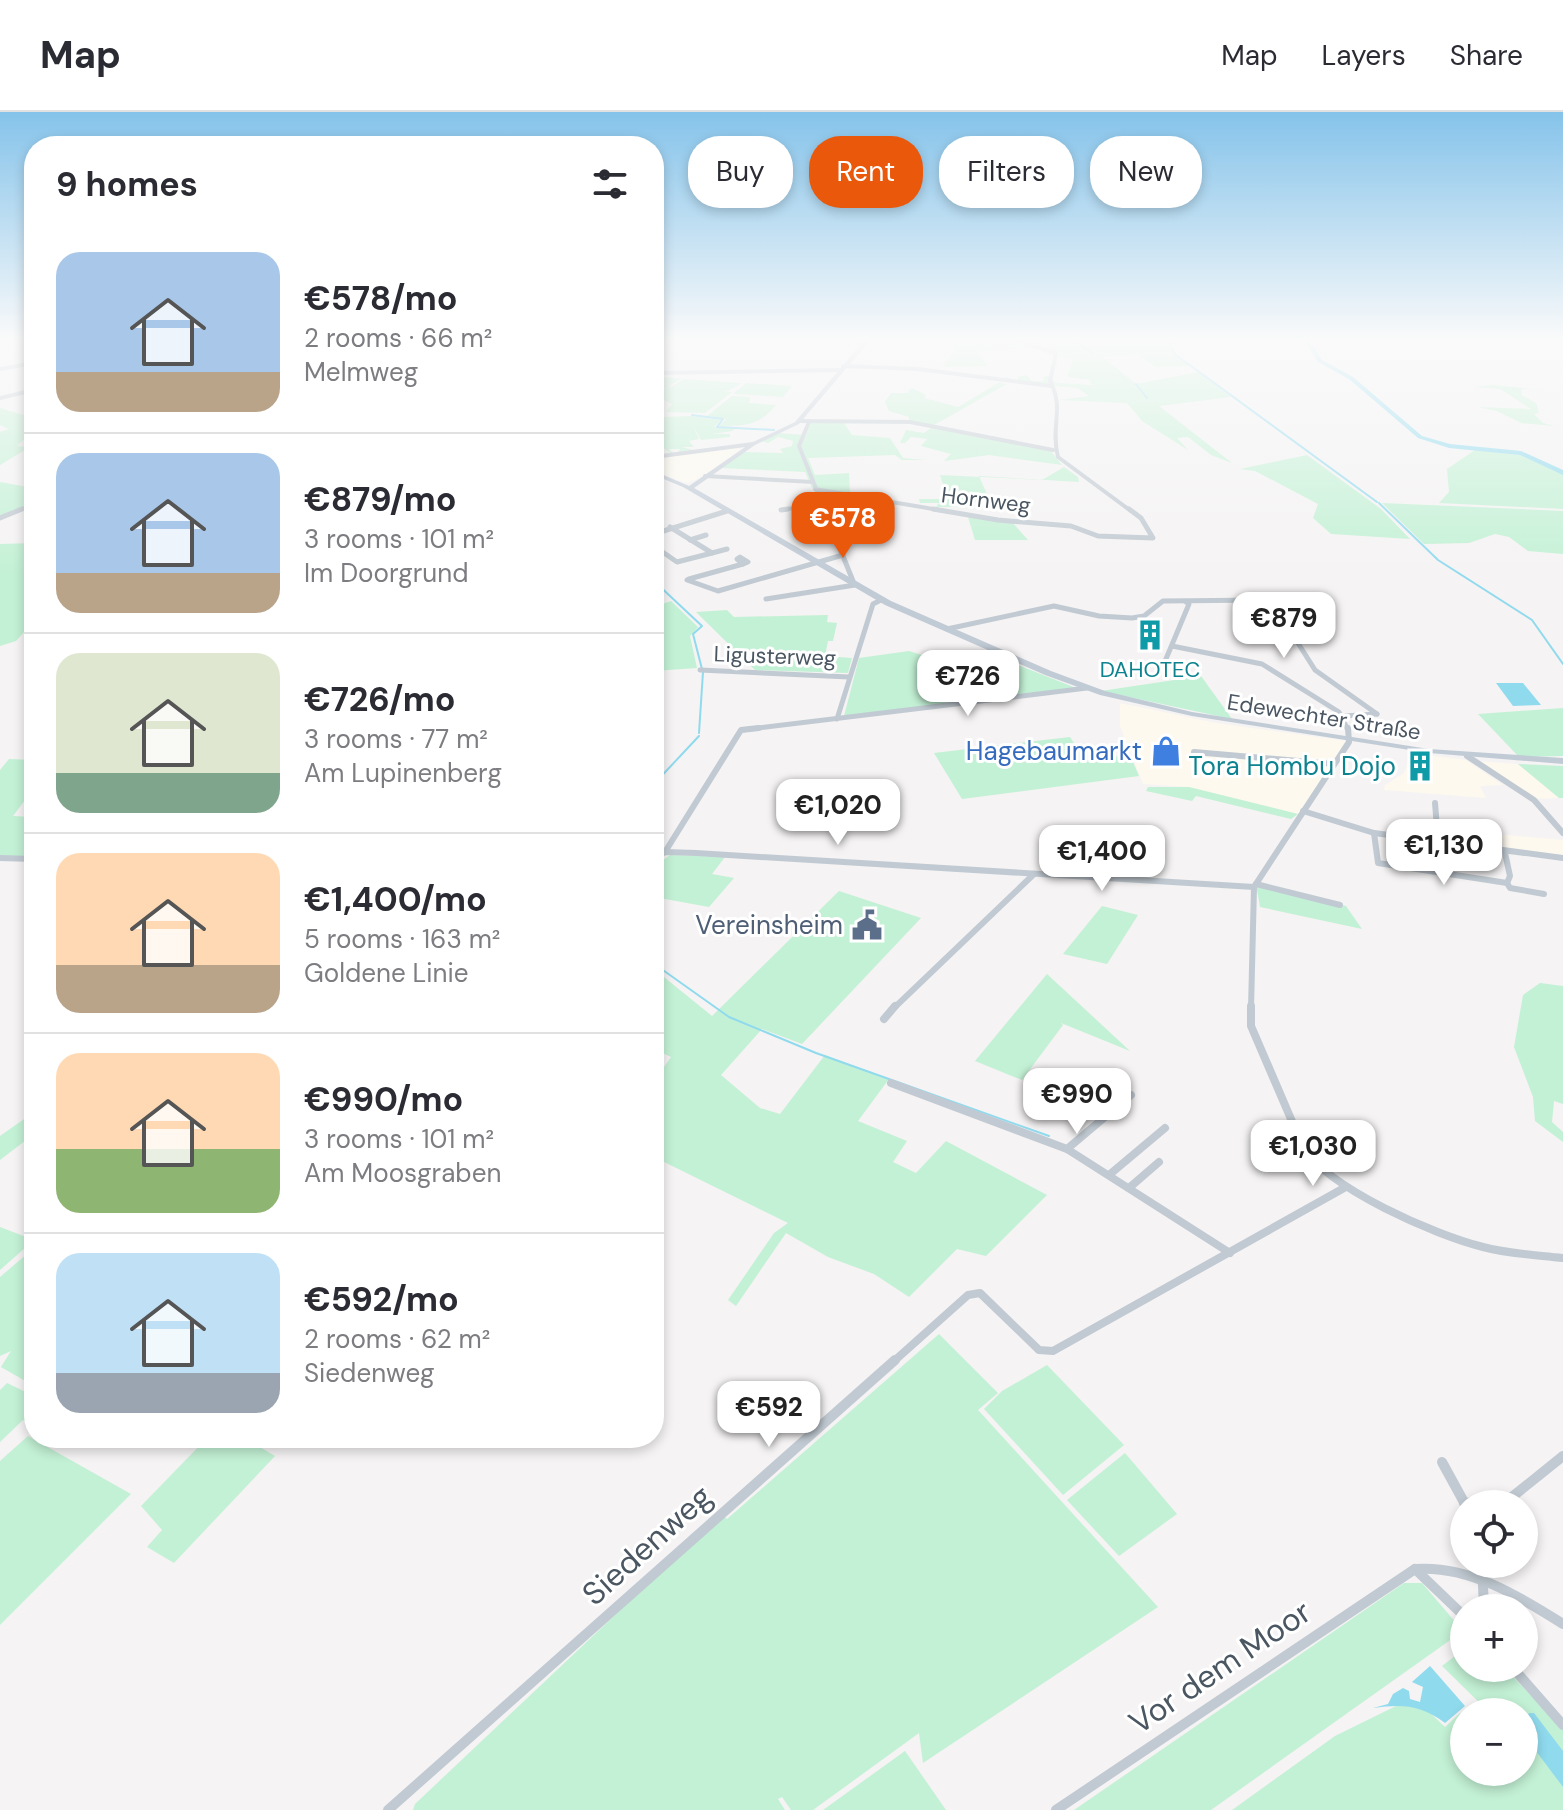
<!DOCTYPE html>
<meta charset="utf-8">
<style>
:root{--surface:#fff;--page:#f2f2f3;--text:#2b2b33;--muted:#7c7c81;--line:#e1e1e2;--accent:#ea580c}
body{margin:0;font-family:"DM Sans",sans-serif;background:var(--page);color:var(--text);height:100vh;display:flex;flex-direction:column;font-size:30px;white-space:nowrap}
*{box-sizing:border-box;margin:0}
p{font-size:26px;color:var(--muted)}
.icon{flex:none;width:44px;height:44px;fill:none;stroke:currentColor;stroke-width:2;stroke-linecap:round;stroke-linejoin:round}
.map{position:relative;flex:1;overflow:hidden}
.sheet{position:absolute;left:24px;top:24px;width:640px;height:1312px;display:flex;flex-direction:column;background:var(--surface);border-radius:32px;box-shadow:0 4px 12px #0003}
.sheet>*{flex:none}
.top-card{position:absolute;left:688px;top:24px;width:754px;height:72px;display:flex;gap:16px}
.controls{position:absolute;left:1450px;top:1378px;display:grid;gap:16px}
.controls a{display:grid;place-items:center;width:88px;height:88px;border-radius:50%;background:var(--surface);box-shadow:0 4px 12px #0003;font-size:40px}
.price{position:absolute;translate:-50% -68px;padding:0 18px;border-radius:16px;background:#fff;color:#222;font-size:26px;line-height:52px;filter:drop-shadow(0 2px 4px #0008)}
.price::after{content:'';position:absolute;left:50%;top:48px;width:24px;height:18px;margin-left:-12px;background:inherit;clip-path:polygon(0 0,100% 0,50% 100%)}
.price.selected{background:var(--accent);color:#fff}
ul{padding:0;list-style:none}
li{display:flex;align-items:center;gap:24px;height:200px;padding:0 32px}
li+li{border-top:2px solid var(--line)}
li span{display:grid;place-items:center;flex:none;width:224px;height:160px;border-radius:24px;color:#555}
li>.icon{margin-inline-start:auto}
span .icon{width:96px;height:96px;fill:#fffc;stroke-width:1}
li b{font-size:34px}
h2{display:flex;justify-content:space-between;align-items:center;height:96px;padding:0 32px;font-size:34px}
.pill{padding:0 28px;border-radius:32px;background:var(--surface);box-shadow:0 4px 12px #0003;font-size:28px;line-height:72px}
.pill.selected{background:var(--accent);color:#fff}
header{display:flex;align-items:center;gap:48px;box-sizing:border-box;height:112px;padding:0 40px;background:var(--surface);border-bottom:2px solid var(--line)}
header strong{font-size:38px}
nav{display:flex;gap:44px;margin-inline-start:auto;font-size:28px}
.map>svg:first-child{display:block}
</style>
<header>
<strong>Map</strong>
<nav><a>Map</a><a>Layers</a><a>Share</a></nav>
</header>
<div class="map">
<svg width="1563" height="1698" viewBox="0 0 1563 1698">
<rect width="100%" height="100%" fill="#f5f3f3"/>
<g fill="#fdf9ef">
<polygon points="726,335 741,337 700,366 686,371 654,359 654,347"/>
<polygon points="1120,591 1216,611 1347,629 1298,702 1189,675 1143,672 1120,614"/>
<polygon points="1411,641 1466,648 1503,673 1480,674 1486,686 1384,678 1385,673 1404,661"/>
<polygon points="1476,649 1518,652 1559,686 1535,687"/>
<polygon points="1439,717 1563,728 1563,743 1445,728 1440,725"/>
</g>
<g fill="#c3f1d5">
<path d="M957,226C989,231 1007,224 1038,235L977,240L988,254L943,255L958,232L911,227Z"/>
<polygon points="1030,226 1163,226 1174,242 1190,254 1156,255 1137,243 1103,245 1136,272 1198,260 1231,285 1159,294 1232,351 1211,343 1188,325 1177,326 1188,338 1142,309 1127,291 1059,288 1089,284 1077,276 998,269 1006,265 1018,269 1017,265 1027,263 1032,269 1043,269 1044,265 1051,263 1055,271 1094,273 1089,271 1091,268 1067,265 1073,247 1059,245 1038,234 1043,231 1031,230"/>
<polygon points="654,265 682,266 669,274 671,275 684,267 742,271 728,279 716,278 732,280 705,301 666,300 672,292 654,283"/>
<polygon points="746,271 792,274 783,285 733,282"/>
<polygon points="998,271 1007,272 934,313 909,309 909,305 889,299 885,290 891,281 907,281 912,276 926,283 924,286 958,295"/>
<polygon points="1492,273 1543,278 1522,277 1521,283 1536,291 1539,301 1534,302 1543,311 1554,314 1521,311 1497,299 1478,295 1531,297 1500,277 1473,275"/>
<path d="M732,284L750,285L749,291L776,293C759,314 745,314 719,314L726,307L707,304Z"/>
<polygon points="0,296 34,306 34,318 17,334 30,335 0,353 0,320 9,317 0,313"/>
<polygon points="691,304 721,308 715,314 716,316 734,316 733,319 713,322 730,322 730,325 701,328 693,314 699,327 689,329 694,335 682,335 693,338 678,340 680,337 668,337 673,341 670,341 661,334 654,335 654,316 663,305"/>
<polygon points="811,310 844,311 852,323 890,326 903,346 925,348 902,348 895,343 808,346 815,363 849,361 850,383 812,376 805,360 722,356 744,340 783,341 780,337 792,334 793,329 778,325 768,331 762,329 778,321 806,323"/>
<polygon points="931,316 1050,338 1062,353 989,343 944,349 951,342 921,334 927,327 911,325 905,331 900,331 906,318 924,321"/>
<polygon points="1475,338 1529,344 1563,362 1563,397 1439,391 1449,380 1447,357"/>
<polygon points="1307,343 1381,397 1410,427 1331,422 1313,406 1318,392 1255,359 1240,357"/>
<polygon points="1064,355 1078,365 1079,370 979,364 993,396 979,397 974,388 955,389 955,395 936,395 939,391 920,391 919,387 948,387 940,363 1042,368"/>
<polygon points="0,370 34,376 34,390 0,404"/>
<polygon points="1382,391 1563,399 1563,442 1528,439 1509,425 1495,422 1469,431 1424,432"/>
<polygon points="968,405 1013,411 1028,428 975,428"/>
<polygon points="34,431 34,509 16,529 0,534 0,432"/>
<polygon points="671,489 698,515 690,524 697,556 654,559 654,495"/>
<polygon points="727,498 734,505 828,503 827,510 837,511 833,529 828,529 825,544 852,546 848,561 755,558 696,500"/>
<polygon points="948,538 982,553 1003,547 1076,576 844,604 859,546 909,539 928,545"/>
<polygon points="1201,564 1232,607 1101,579"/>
<polygon points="1563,596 1563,644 1519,645 1478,602"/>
<polygon points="1070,625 1085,648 1130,643 1139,664 962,687 934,641"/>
<polygon points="9,647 34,648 34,683 25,688 13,704 34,705 34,748 0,743 0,658"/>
<polygon points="1518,652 1563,654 1563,686 1559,686"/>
<polygon points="1148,675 1189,675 1298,702 1291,707 1196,684 1192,689 1146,679"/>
<polygon points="670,743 725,745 712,762 734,766 709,795 654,785 654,755"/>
<polygon points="1256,772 1346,794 1362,817 1260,795"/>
<polygon points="839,779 921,806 802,932 762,917 721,963 760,996 780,1002 825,943 889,967 858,1009 907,1029 893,1050 916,1061 946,1029 1047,1083 986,1144 957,1137 909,1185 874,1162 828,1145 786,1121 736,1194 728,1188 774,1121 788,1111 654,1045 654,969 671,945 654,937 654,864 659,861 712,904"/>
<polygon points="1102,794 1138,803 1107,852 1063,842"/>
<polygon points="1047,862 1130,939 1061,911 1063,913 1022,968 975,949"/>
<polygon points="1540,871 1563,874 1563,992 1554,989 1552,1010 1563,1020 1563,1030 1535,1009 1533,985 1514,935 1523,883"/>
<polygon points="34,1000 34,1022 0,1048 0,1024"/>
<polygon points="0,1115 34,1128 0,1158"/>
<polygon points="34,1136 34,1209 31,1212 34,1215 34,1274 1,1255 11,1239 0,1244 0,1165"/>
<polygon points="939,1222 998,1281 978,1298 1158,1495 923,1651 919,1621 813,1698 791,1698 782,1685 778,1687 785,1698 413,1698 415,1692 722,1402 727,1407"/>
<polygon points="1047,1253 1124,1333 1063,1383 984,1297 1002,1279"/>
<polygon points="7,1271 34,1284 34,1306 29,1311 23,1308 0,1330 0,1278"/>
<polygon points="28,1324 131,1382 0,1513 0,1349"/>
<polygon points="207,1326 245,1326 275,1344 174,1451 147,1435 162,1418 141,1394"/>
<polygon points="1125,1341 1177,1402 1119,1444 1067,1388"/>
<polygon points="1404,1471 1422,1471 1463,1519 1211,1698 1074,1698"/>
<polygon points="1464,1537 1464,1556 1505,1556 1563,1618 1563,1698 1232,1698 1335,1624 1398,1593 1425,1596 1445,1615 1460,1601 1464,1603 1464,1660 1524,1660 1524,1600 1489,1600 1442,1554"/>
<polygon points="905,1639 946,1698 823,1698"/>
</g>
<g fill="#90daee">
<polygon points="1496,571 1523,571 1541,593 1513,594"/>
<path d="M1430,1554L1465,1594L1445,1611C1421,1593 1402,1592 1373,1596L1388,1592L1393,1582L1403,1576L1409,1579L1410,1587L1420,1590L1423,1575L1412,1570Z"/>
<polygon points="1530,1601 1534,1601 1563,1639 1563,1675 1524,1623 1524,1604"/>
</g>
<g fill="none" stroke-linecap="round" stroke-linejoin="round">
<g stroke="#90daee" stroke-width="2">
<polyline points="1070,226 1094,242"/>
<polyline points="1165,226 1176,243 1377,390"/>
<polyline points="1136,272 1147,286"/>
<polyline points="692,303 723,307 717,315 774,318"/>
<polyline points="1379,391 1438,448 1532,508 1563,552"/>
<polyline points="654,469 702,514 693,522 702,557"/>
<polyline points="699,621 703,560"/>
<polyline points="654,672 699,624"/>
<polyline points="660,856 729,905 816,941 1049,1024"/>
</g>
<polygon fill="#90daee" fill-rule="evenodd" points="1303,226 1309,226 1322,248 1353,265 1422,324 1450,332 1521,339 1563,358 1563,363 1520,343 1449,336 1418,326 1349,267 1318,250"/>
<g stroke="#c1cad2" stroke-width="4">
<path d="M1012,226L1056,242L1050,269C1065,297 1050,313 1058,345L1131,399"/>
<polyline points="843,254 918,257 1051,274"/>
<polyline points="0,257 34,251"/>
<polyline points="654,261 840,258"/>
<polyline points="0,286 34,278"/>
<polyline points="799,309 910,310 1053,338"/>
<polyline points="809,310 799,334 825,399"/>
<polyline points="654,345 753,332"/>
<polyline points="705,364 813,370"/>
<polyline points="815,377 945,399"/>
<polyline points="781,398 820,392"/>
<polyline points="17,399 34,392"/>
</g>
<g stroke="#c1cad2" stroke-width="5">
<polyline points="824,397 853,469"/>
<polyline points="933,397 998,408 1071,414 1098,424 1153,426 1141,406 1129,397"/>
<polyline points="781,398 788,397"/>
<polyline points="0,406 22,397"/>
<polyline points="654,422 727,399"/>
<polyline points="690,428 706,423"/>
<polyline points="654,434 677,450 712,441 670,415"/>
<polyline points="712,441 727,437"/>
<polygon points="740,445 748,450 743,452 737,447"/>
<polyline points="689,467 743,452"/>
<polyline points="687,468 718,479 843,443"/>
<polyline points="766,487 855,473"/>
<polyline points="947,517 1054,494 1099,504 1132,506 1144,504 1163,489 1264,488 1286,512 1315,558 1377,602"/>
<polyline points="1172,534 1262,552 1339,600 1348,618"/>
<polyline points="1163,554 1189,492 1186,490"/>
<polyline points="700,558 849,565"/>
<polyline points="1344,604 1377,602"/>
<polyline points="837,607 873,492 881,488"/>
<polyline points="742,618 1087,576"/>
</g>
<g stroke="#c1cad2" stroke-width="6">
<polyline points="1194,640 1334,652"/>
<polyline points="1467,644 1534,688 1563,721"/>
<polyline points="1435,691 1438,728"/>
<polyline points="1303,699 1374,721 1563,746"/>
<polyline points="1374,721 1378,751 1507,771 1510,764 1505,741"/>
<polyline points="665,740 741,618 759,616"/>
<polyline points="0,746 34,747"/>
<polyline points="654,747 665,740 696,741 1254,775"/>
<polyline points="1507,771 1510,776 1544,782"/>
<polyline points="1256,772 1340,793"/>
<polyline points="894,896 1034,762"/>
<polyline points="1251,896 1254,775 1349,630 1348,616"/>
</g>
<g stroke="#c1cad2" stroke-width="8">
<path d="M1251,894V914L1303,1035C1329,1077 1435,1123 1483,1135C1509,1142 1537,1143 1563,1146"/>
<polyline points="884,907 895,894"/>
<polyline points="891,971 1067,1037 1230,1141"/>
<polyline points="1067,1037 1131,983"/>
<polyline points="1109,1063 1165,1016"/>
<polyline points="1129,1076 1159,1050"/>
<polyline points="893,1250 968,1183 980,1181 1039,1238 1053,1239 1344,1076"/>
</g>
<g stroke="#c1cad2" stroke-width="10">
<polyline points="1442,1350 1465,1392"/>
<polyline points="1464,1391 1507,1389 1563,1344"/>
<polyline points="1482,1452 1484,1496"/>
<path d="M1415,1457C1469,1453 1519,1484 1563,1512"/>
<polyline points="1513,1556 1563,1613"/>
<polyline points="388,1698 895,1248"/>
<polyline points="1056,1698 1415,1457 1464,1504"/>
</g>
<polygon fill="#c1cbd6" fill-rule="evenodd" points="866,226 872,226 799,312 755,333 694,376 891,489 1051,559 1105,579 1192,600 1429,637 1563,646 1563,652 1429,641 1192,604 1100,583 1045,563 885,493 683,375 654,363 654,359 689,374 751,331 795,310"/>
</g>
<linearGradient id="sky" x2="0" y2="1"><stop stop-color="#85c3ea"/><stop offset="0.49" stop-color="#fafafa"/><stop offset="1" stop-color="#fafafa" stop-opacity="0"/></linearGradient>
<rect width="1563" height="464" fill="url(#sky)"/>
<defs>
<g id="building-bare" transform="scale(2.4)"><path d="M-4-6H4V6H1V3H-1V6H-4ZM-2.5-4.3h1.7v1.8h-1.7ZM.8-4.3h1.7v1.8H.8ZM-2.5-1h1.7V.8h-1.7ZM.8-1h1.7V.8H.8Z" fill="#0f9aa8" stroke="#fff" stroke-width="2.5" paint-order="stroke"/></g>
<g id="shop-bare" transform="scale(2.4)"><path d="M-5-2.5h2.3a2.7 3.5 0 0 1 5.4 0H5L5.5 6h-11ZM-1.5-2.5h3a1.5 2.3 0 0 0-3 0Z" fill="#3f7fe0" stroke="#fff" stroke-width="2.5" paint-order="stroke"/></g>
<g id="civic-bare" transform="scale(2.4)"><path d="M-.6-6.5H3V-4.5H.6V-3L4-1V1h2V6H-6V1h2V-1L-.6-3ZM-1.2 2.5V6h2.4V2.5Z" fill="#5c6f8a" stroke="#fff" stroke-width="2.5" paint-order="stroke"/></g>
</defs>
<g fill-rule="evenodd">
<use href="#building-bare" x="1150" y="523"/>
<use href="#shop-bare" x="1166" y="639"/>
<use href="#building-bare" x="1420" y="654"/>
<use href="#civic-bare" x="867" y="813"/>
</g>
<g text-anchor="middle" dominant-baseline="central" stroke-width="6" stroke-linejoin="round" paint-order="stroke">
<g font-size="22" fill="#4a5661" stroke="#fff">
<text transform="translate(986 388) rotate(7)">Hornweg</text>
<text transform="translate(775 544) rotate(2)">Ligusterweg</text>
<text transform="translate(1324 605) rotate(9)">Edewechter Straße</text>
</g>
<g font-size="22" fill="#0d838f" stroke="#fff">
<text x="1150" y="557">DAHOTEC</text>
</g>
<g font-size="26" fill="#366cbe" stroke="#fff" text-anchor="end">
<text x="1142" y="639">Hagebaumarkt</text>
</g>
<g font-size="26" fill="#0d838f" stroke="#fff" text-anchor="end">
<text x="1396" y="654">Tora Hombu Dojo</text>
</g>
<g font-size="26" fill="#4e5e75" stroke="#fff" text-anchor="end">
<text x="843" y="813">Vereinsheim</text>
</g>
<g font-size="32" fill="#4a5661" stroke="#fff">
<text transform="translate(647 1433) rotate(-42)">Siedenweg</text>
<text transform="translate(1220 1555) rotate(-34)">Vor dem Moor</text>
</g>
</g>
</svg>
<div class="controls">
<a><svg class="icon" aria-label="locate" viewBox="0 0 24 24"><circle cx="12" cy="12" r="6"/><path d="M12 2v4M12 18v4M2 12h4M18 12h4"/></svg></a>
<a>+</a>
<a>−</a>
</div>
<b class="price selected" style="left:843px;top:448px">€578</b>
<b class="price" style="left:1284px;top:548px">€879</b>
<b class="price" style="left:968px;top:606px">€726</b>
<b class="price" style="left:838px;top:735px">€1,020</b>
<b class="price" style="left:1444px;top:775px">€1,130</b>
<b class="price" style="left:1102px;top:781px">€1,400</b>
<b class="price" style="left:1077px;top:1024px">€990</b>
<b class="price" style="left:1313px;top:1076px">€1,030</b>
<b class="price" style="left:769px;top:1337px">€592</b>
<div class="top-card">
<a class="pill">Buy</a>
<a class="pill selected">Rent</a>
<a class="pill">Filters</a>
<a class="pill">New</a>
</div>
<section class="sheet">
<h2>9 homes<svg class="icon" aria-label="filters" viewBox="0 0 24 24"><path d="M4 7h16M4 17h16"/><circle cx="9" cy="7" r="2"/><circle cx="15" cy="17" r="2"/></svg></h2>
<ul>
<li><span style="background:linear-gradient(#a9c7e8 75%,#b9a48a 0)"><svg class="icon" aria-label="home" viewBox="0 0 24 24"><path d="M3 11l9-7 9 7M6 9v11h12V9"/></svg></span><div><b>€578/mo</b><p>2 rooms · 66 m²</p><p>Melmweg</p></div></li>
<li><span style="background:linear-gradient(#a9c7e8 75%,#b9a48a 0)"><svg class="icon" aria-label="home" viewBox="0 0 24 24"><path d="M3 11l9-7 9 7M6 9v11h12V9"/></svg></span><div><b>€879/mo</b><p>3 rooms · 101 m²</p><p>Im Doorgrund</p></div></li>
<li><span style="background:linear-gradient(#dfe7d0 75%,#7fa58c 0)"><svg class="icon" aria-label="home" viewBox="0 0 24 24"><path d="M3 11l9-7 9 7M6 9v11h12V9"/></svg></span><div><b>€726/mo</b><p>3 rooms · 77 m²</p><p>Am Lupinenberg</p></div></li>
<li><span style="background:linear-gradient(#ffd9b3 70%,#b9a48a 0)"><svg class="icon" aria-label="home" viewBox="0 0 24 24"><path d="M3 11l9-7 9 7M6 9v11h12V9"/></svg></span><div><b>€1,400/mo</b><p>5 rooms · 163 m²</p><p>Goldene Linie</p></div></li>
<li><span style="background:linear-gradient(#ffd9b3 60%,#8fb573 0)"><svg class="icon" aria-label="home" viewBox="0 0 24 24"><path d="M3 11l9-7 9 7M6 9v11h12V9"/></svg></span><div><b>€990/mo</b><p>3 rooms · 101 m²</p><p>Am Moosgraben</p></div></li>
<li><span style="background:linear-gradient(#bfe0f5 75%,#9aa5b1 0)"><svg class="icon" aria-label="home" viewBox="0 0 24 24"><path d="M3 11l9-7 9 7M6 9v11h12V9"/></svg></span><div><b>€592/mo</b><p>2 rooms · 62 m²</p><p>Siedenweg</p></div></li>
</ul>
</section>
</div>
